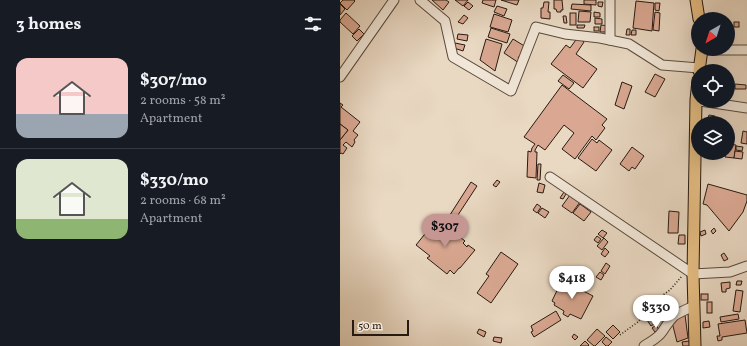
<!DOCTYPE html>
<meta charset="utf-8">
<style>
:root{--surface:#171b24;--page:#20242c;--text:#f1f3f6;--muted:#9ea1a6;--line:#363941;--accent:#c59692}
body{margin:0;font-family:Vollkorn,serif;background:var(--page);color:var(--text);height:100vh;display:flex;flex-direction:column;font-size:15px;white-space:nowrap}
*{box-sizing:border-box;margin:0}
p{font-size:13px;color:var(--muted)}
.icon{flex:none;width:22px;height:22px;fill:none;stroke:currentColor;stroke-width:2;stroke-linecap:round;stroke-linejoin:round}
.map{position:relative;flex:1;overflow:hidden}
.side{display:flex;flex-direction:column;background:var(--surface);width:340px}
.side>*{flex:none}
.needle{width:26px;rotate:219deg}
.tools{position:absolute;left:351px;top:12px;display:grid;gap:8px}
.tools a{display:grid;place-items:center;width:44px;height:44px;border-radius:50%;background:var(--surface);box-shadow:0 4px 16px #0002;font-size:20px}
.scale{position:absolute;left:12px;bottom:10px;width:57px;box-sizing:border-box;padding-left:4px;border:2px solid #271a11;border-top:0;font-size:11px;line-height:14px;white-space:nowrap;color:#271a11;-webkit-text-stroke:3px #f1e6d7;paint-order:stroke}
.price{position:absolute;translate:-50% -34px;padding:0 9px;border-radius:14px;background:#fff;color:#222;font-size:13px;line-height:26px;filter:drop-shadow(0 1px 2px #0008)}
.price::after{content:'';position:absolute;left:50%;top:24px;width:12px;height:9px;margin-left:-6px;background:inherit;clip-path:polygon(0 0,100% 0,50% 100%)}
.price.current{background:var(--accent);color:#111}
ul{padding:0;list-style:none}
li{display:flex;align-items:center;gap:12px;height:100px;padding:0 16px}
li+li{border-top:1px solid var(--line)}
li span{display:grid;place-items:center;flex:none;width:112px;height:80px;border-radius:12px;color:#555}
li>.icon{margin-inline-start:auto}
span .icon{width:48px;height:48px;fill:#fffc;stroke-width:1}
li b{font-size:17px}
h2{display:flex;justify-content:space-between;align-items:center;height:48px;padding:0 16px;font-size:17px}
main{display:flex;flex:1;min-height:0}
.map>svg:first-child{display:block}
</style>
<main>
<section class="side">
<h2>3 homes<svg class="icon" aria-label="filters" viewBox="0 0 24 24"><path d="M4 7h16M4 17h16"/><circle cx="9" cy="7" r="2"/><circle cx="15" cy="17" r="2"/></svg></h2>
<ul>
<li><span style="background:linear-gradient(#f6c9c9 70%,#9aa5b1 0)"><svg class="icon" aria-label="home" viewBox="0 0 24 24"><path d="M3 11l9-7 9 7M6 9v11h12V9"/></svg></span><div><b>$307/mo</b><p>2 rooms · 58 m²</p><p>Apartment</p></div></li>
<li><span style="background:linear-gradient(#dfe7d0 75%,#8fb573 0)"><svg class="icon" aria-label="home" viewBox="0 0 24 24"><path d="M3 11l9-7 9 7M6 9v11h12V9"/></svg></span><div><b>$330/mo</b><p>2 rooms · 68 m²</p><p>Apartment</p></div></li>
</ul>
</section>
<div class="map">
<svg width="407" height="346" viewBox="0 0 407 346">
<rect width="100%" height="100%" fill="#e9d8c2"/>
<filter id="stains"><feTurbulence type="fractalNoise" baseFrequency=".005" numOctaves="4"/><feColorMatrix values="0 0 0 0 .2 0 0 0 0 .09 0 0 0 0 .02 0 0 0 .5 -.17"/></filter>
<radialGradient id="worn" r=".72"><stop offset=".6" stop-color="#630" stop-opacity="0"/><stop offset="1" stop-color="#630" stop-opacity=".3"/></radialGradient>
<g fill="#daa892" stroke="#271a11">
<polygon points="3,0 14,0 15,1 7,10 0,3"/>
<polygon points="92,0 106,0 109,2 103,10"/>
<polygon points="115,0 128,0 123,6"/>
<polygon points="143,0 156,0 154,7 142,3"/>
<polygon points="161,0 179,0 177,5"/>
<polygon points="214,0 222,0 223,10 221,10 221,12 217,12 216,9 214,9"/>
<polygon points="244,0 256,0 256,5 244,4"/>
<polygon points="296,1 314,3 312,31 293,28"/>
<polygon points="128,2 133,6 129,10 124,6"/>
<polygon points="204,2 209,2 208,12 210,12 210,19 201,18 201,8 203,8"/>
<polygon points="258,2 263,2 262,7 258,6"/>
<polygon points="315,3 320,3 319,11 315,10"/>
<polygon points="0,4 5,9 0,15"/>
<polygon points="232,4 251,5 251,11 231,9"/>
<polygon points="157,6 167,9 164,16 154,12"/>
<polygon points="239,11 251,12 250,22 238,22"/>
<polygon points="254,12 260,13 260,17 254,17"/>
<polygon points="315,12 320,13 319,31 313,30"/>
<polygon points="6,13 20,26 13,34 0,22 0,20"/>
<rect x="230" y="13" width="6" height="12"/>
<polygon points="154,14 172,20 168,32 150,27"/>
<polygon points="124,15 128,18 123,24 118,22"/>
<polygon points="223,16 226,16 227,23 224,23"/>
<polygon points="255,18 262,19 262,24 255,24"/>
<rect x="394" y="22" width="5" height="5"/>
<polygon points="237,25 245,25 244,28 237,28"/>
<polygon points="261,25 270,26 269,32 260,32"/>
<rect x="254" y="27" width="5" height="4"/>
<polygon points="151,28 170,34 167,43 148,37"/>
<polygon points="19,29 24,34 17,41 12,36"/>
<polygon points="287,29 290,29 290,35 286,35"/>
<polygon points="292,30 296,30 296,35 291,35"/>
<polygon points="118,34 128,35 127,41 117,39"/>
<polygon points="238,37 244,42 236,54 257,69 243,88 211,64 226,45 230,48"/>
<polygon points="146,39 162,44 155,71 140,60"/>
<polygon points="173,39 186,47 178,58 181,60 179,63 164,53"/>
<polygon points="115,43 125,45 123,51 114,48"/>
<polygon points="315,74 325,79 315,97 305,92"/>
<polygon points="223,75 234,83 229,89 218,81"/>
<polygon points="282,82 292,86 284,109 275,105"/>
<polygon points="395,84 406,85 406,89 395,89"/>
<polygon points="222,85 267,119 262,125 265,128 256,140 252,136 235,159 222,149 234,133 224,125 205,150 198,145 195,150 195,152 197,152 196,178 187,177 188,151 191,152 192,148 195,144 184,137"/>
<polygon points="0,103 3,105 1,107 20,122 13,131 18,135 14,140 15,142 12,147 6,142 3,145 7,148 3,154 1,153 0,154 0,140 8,130 0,124"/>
<polygon points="369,115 375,116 375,119 368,118"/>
<polygon points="367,119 375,120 375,123 377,123 367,123"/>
<polygon points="0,124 8,130 0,140"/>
<polygon points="403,131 407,132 407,144 401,143"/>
<polygon points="252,139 257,143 259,140 272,150 256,171 238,158"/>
<polygon points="388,144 396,145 394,158 385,157 386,153 388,153"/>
<polygon points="396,146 403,147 402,151 396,150"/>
<polygon points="292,147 304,156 295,169 292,167 289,171 280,164"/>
<polygon points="395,151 403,152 402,159 394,158"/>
<polygon points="377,153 385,153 385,156 377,155"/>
<polygon points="198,164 201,164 200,180 197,180"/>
<polygon points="157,180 160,182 156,187 153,185"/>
<polygon points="131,182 137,186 114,221 108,218"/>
<polygon points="199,183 205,185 203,193 197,192"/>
<polygon points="368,184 407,195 407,201 403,212 389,231 367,205 363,204"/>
<polygon points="224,192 226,194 223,199 220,198"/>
<polygon points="230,195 240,202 232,213 222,206"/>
<polygon points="197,204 201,207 197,213 193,210"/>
<polygon points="240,204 251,212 244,221 233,213"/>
<polygon points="202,208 209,212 205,218 198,213"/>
<polygon points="329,211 339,212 338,233 328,233"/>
<polygon points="97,219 125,241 123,243 127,247 128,245 135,250 120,268 119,268 114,274 110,270 107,274 87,258 90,256 76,245"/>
<polygon points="374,228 376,231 373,234 371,231"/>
<polygon points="262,230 267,233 263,238 258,234"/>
<polygon points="365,230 366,234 361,236 360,232"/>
<polygon points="339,235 345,235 345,244 338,244"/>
<polygon points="257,236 261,239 258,243 254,240"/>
<polygon points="264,238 268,242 262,250 257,246"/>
<polygon points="265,248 269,252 265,257 261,254"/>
<polygon points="161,252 178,264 151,303 137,293 149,276 146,274"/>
<polygon points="384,253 388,259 384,261 381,255"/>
<polygon points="266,263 270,266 265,274 261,271"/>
<polygon points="260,272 264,275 261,280 256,277"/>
<polygon points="222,280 253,296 241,319 230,314 228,317 223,314 224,311 214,305 215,303 212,301"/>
<polygon points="397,281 402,281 401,285 396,285"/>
<polygon points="390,282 390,288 386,289 386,292 382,292 381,283"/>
<polygon points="396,290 403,291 400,312 393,311"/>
<rect x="361" y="294" width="7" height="6"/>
<rect x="367" y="302" width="5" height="11"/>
<polygon points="216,311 221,320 194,337 191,332 193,331 191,326"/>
<polygon points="398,314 399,319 381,322 380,317"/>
<polygon points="345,315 348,338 337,342 332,322"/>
<polygon points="311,317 315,323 311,326 307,320"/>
<polygon points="405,320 407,333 382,337 382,340 378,341 377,336 380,336 378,324"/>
<polygon points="369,321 370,327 363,328 363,322"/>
<polygon points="273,325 280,332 273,339 266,332"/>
<polygon points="316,325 319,330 315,332 312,328"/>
<polygon points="139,329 146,332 144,337 137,333"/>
<polygon points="257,329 265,336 255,346 254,346 247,340"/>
<polygon points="234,334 238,337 235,340 232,337"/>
<polygon points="154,337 162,338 161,343 153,341"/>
<polygon points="266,337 272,342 268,346 266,346 262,342"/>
<polygon points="245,341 249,345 248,346 240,346"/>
<polygon points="349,341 350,346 343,346 342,342"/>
</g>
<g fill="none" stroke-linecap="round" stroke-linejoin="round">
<g stroke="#584a3d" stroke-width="11">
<g id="minor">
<polyline points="80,0 105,21 113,57 171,91 196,27 225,34 260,38 289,44 322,65 359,68"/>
<polyline points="270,40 270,0"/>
<polyline points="362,50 407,50"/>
<polyline points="0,77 54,0"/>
<polyline points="360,101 407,108"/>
<polyline points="210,177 353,274 390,272 407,266"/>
<path d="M304,346C310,342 318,338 322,332C326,326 329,321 334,316C340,312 347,309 354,306"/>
</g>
</g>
<g stroke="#271a11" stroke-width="13">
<g id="major">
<polyline points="356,0 359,19"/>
<polyline points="359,71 362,49"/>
<polyline points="355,346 353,274 356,100 358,80"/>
</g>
</g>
<polyline stroke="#271a11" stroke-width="1.5" stroke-dasharray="1 2" stroke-linecap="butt" points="280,335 298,322 316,300 330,290 342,276"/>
<use href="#minor" stroke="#f1e6d7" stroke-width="9"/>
<use href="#major" stroke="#e4bc81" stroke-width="11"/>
</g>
<rect width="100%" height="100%" filter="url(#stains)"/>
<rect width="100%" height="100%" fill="url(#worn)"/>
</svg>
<div class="tools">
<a><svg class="needle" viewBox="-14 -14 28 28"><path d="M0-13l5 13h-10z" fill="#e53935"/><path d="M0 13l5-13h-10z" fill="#9ea1a6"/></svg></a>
<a><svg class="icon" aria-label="locate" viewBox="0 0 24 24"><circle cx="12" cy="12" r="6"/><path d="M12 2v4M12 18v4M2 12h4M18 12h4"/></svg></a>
<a><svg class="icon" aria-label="layers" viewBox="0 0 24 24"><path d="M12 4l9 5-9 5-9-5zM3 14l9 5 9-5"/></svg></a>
</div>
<div class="scale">50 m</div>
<b class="price current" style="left:105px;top:248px">$307</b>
<b class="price" style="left:232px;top:300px">$418</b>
<b class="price" style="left:316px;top:329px">$330</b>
</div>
</main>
